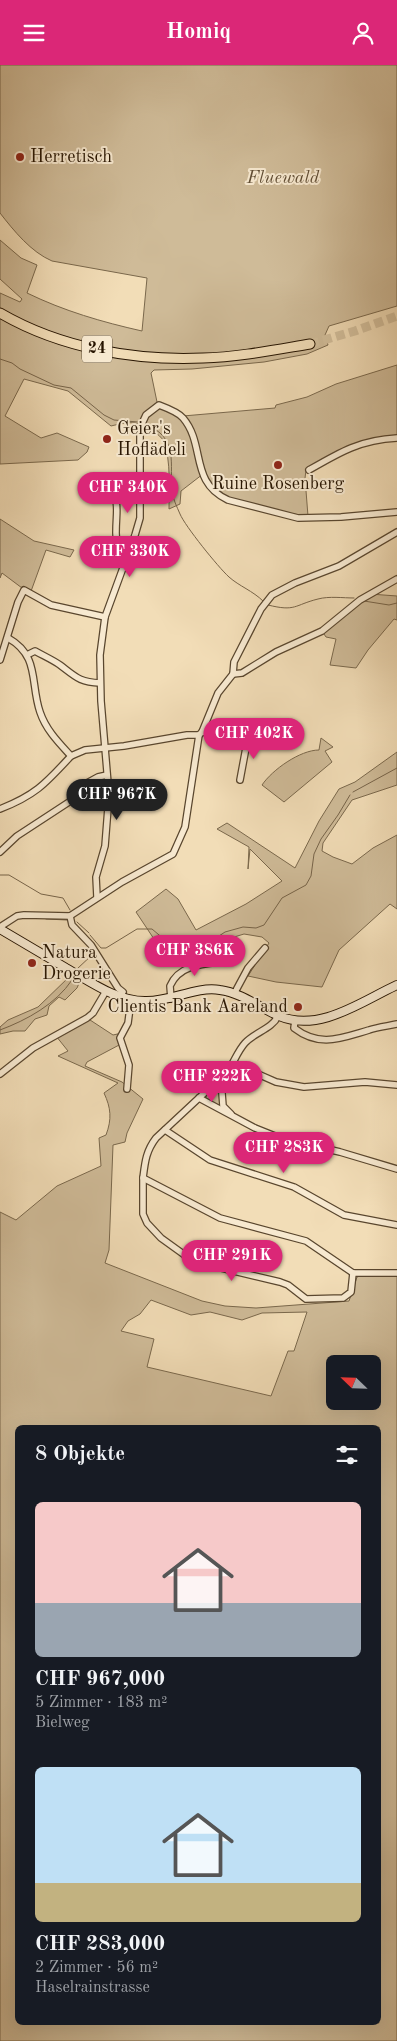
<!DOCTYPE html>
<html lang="de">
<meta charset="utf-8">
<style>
:root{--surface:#171b24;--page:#242831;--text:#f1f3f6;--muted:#9ea1a6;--accent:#db2777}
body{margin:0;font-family:"Old Standard TT",serif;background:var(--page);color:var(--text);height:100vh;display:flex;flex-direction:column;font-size:19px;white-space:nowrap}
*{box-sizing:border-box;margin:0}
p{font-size:16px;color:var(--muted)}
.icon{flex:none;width:28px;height:28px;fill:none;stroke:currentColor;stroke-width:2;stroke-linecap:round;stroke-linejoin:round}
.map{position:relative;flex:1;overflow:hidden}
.side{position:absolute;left:15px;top:1360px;width:366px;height:600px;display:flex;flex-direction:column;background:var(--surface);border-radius:8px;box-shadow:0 5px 20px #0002}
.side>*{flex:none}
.needle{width:32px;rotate:293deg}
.controls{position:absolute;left:326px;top:1290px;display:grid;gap:10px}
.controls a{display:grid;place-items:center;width:55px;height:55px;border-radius:8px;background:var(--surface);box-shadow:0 5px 20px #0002;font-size:25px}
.price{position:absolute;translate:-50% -42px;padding:0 11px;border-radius:18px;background:var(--accent);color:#fff;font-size:16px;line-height:32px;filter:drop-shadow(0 1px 2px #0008)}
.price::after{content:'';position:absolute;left:50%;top:30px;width:15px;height:11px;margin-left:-8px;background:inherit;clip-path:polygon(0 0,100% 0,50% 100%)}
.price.on{background:#222;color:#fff}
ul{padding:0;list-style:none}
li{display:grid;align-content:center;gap:10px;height:265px;padding:0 20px}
li span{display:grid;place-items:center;height:155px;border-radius:8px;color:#555}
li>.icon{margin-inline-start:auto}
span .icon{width:90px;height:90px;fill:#fffc;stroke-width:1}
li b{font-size:21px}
h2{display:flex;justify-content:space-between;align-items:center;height:60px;padding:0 20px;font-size:21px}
header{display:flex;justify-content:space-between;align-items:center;height:65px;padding:0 20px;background:var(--accent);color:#fff;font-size:22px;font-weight:800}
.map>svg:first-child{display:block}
</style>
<header><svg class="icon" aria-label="menu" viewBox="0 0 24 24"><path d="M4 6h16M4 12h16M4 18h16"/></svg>Homiq<svg class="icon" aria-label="person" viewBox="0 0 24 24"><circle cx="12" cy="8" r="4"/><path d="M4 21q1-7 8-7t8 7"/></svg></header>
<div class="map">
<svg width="397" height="1976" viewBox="0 0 397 1976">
<rect width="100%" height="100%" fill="#f2ddb7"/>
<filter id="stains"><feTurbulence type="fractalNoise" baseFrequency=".004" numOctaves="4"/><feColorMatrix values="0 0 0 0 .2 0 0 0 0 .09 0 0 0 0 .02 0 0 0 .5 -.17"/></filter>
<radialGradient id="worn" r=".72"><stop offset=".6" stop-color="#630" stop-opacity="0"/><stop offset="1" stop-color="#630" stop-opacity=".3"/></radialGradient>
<g fill="#cfbb98" stroke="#7a684c" fill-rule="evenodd">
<path d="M0,0H397V241L329,261L325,270L328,280L307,289L264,297L192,304L154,305L151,308L157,337L183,351L275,343L276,340L307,332L336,319L397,300V372L346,382L306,405L305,413L308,451C273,446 222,443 203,409L181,426L180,439L169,444C169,424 171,396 164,377C161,369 143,359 135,358C128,357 119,359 111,361L68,326L24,314L5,351L41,373L57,368L89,382L87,387L78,395L0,399V228L20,237L22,234L0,214V175L21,193L37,200L27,228C64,246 102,257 142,266L147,213L52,196C31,187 14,166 0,148Z"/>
<polygon points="0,454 34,476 74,485 70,492 46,485 30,529 2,508 0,513"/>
<polygon points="370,529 397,531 397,555 394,554 368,585 356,603 330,600 336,574 326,572 322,566"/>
<path d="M321,673L333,682L325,686L332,697L284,737L262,720C272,705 300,685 319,685Z"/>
<polygon points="397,687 397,720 352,735 323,778 322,786 333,792 352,799 373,783 397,770 397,844 390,839 339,885 322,922 276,917 248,911 269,878 262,872 244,869 221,876 206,888 180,892 156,877 136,847 166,824 178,834 196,865 246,839 282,816 250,784 248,804 249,782 217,764 227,758 295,803 319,756 339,724 355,717"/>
<polygon points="70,911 76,912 80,916 77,923 65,935 59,932 49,941 47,950 35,954 25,966 13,966 0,969 0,962 8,955 38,942"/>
<path d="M87,953L113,970L122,968L121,979L87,997L85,1001L122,1017L143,1034L127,1068L125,1077L113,1080L109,1185L105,1198L202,1236L225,1241L256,1243L349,1236L357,1212L366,1209L397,1211V1976H0V1147L16,1155L57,1121L101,1101L99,1073L106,1070C112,1054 111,1043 104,1028L118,1018L58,991L68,986L56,971ZM151,1235L191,1250L210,1247L242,1255L262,1248L307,1247L294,1286H288L271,1331L147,1302L154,1274L121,1266L128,1256L140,1249ZM335,1299H372V1336H335ZM18,1362H379V1958H18Z"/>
<polygon points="218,1019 219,1021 221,1042 206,1033 207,1028"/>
</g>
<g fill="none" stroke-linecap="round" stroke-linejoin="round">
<g stroke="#776449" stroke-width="1">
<polyline points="0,294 12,298 20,304 54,320 71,323 104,350 114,355 138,357"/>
<path d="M145,359C180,373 169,399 172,427C173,434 177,442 180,449C185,461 218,502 229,512C239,521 253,526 263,536"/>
<polyline points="364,536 389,540 397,538"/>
<path d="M268,540C296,547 294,540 318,534C329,531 343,533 354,533"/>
<polyline points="353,727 397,703"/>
<polyline points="0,810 9,810 41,829 63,833 70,845"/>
<polyline points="46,854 67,855"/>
<polyline points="77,857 89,868"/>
<polyline points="90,870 101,883 106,883 137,864 152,864 172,881 191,886 204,881 225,867 243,862 256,863 264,860 282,833 306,820 311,811 314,789 321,774 338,750 350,730"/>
<polyline points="77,904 93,889"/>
<path d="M0,965C27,955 56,939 72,915"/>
</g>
<polyline stroke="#d3bf9c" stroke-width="9" stroke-dasharray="9 4.5" stroke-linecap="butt" points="310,279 355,266 397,251"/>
<g stroke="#59462e" stroke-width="8">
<g id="street">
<path d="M309,405C340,387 360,375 397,373"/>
<path d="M98,412C123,435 116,438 116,468C116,479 120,491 123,503"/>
<path d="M8,573C40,591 30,618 40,647C46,665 59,678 71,691"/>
<path d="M27,590L35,586C44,591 53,595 60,600C76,612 79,617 100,618"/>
<polyline points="0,595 18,537 24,525 51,540 105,552"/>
<polyline points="233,609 242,608 276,587 322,566 360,535 397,514"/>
<polyline points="202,667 231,672 282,671"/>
<polyline points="240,715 248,672"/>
<path d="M0,744C36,730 46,718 71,691L85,685L124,681L187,670H199"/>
<polyline points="0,787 17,771 69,737 87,718 98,712 107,710"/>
<path d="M97,832L96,812L105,781L109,730L101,636L100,590L105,552L135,470L140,453V363L146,350L159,340C167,343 178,347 183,353C206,380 189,417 228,435L298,453L341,452L397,447"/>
<polyline points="70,851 72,860 91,880 118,923 123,927"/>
<polyline points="0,862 17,851 24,850 70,851 122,817 173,789 185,762 199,670 202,667 218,628 233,609 234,597 261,544 272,530 295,518 339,501 397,467"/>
<polyline points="234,929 248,903 265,883"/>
<path d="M171,934L170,921C179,900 202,899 222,897"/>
<path d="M278,951C272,964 255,967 245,978C234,990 231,1010 215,1018L156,1073C146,1086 145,1097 143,1113L220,1153L306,1176L353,1208H397"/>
<path d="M295,955L294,963C320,983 341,973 369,965C378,962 388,961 397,959"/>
<polyline points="233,998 276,1017 304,1022 365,1017 397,1020"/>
<polyline points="0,1009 33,983 87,953 93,948 106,926"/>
<polyline points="221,1015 223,1041 231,1049"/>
<polyline points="127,1024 129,1000 120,973 128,958 131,935"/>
<polyline points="199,1033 255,1063 280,1073 340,1087 397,1104"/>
<polyline points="165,1065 210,1095 294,1122 344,1150 397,1160"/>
<polyline points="143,1113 143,1149 147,1158 161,1173 186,1191 200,1198 280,1217 288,1220 306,1234 343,1233 351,1227 353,1208"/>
</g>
</g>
<g stroke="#261400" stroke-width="10">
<path id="secondary" d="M0,864C22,877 44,890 66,903C91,917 116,936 145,936C171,937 195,921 220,925C242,928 260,943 279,951C320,968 362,936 397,920"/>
</g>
<g stroke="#261400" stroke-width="11">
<path id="primary" d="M0,248C60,283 134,296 203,293C239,292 274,285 310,279"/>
</g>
<use href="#street" stroke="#f7e9d0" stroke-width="5.5"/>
<use href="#secondary" stroke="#f7e9d0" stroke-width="8"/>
<use href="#primary" stroke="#f2ddb7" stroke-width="9"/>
</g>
<g fill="#8f2418" stroke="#f7e9d0" stroke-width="2">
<circle cx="20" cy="92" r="5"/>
<circle cx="107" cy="374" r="5"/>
<circle cx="278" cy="400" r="5"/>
<circle cx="32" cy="898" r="5"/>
<circle cx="298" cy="942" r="5"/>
</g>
<g text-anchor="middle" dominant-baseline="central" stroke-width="4" stroke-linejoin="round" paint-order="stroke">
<rect fill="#f7e9d0" stroke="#65543e" stroke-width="1" x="82" y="270.5" width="30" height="27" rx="4"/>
<g font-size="16" font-weight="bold" fill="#261400">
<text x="97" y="284">24</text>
</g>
<g font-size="18" fill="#261400" stroke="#f7e9d0" text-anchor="start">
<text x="30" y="92">Herretisch</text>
<text x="117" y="364">Geier's<tspan x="117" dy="21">Hoflädeli</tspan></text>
<text x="278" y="419" text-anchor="middle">Ruine Rosenberg</text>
<text x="42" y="888">Natura<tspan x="42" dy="21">Drogerie</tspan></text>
<text x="288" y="942" text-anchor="end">Clientis Bank Aareland</text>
</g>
<g font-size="18" font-style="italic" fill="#614e35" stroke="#f7e9d0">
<text x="283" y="113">Fluewald</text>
</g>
</g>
<rect width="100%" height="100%" filter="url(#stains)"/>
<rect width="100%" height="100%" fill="url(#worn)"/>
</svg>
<div class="controls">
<a><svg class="needle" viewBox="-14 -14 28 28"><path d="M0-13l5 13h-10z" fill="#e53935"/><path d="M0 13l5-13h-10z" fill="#9ea1a6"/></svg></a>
</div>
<b class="price" style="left:128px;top:449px">CHF 340K</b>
<b class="price" style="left:130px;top:513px">CHF 330K</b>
<b class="price" style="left:254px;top:695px">CHF 402K</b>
<b class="price on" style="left:117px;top:756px">CHF 967K</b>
<b class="price" style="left:195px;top:912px">CHF 386K</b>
<b class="price" style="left:212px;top:1038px">CHF 222K</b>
<b class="price" style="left:284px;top:1109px">CHF 283K</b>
<b class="price" style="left:232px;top:1217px">CHF 291K</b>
<section class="side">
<h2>8 Objekte<svg class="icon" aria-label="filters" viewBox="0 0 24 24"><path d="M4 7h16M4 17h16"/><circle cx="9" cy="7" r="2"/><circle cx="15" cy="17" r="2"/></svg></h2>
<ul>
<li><span style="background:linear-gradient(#f6c9c9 65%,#9aa5b1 0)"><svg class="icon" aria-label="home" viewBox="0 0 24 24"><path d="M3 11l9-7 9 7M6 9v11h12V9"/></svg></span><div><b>CHF 967,000</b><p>5 Zimmer · 183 m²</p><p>Bielweg</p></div></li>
<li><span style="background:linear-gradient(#bfe0f5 75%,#c2b280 0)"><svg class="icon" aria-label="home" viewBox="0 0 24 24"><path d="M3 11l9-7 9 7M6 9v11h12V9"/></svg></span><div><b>CHF 283,000</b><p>2 Zimmer · 56 m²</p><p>Haselrainstrasse</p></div></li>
</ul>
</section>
</div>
